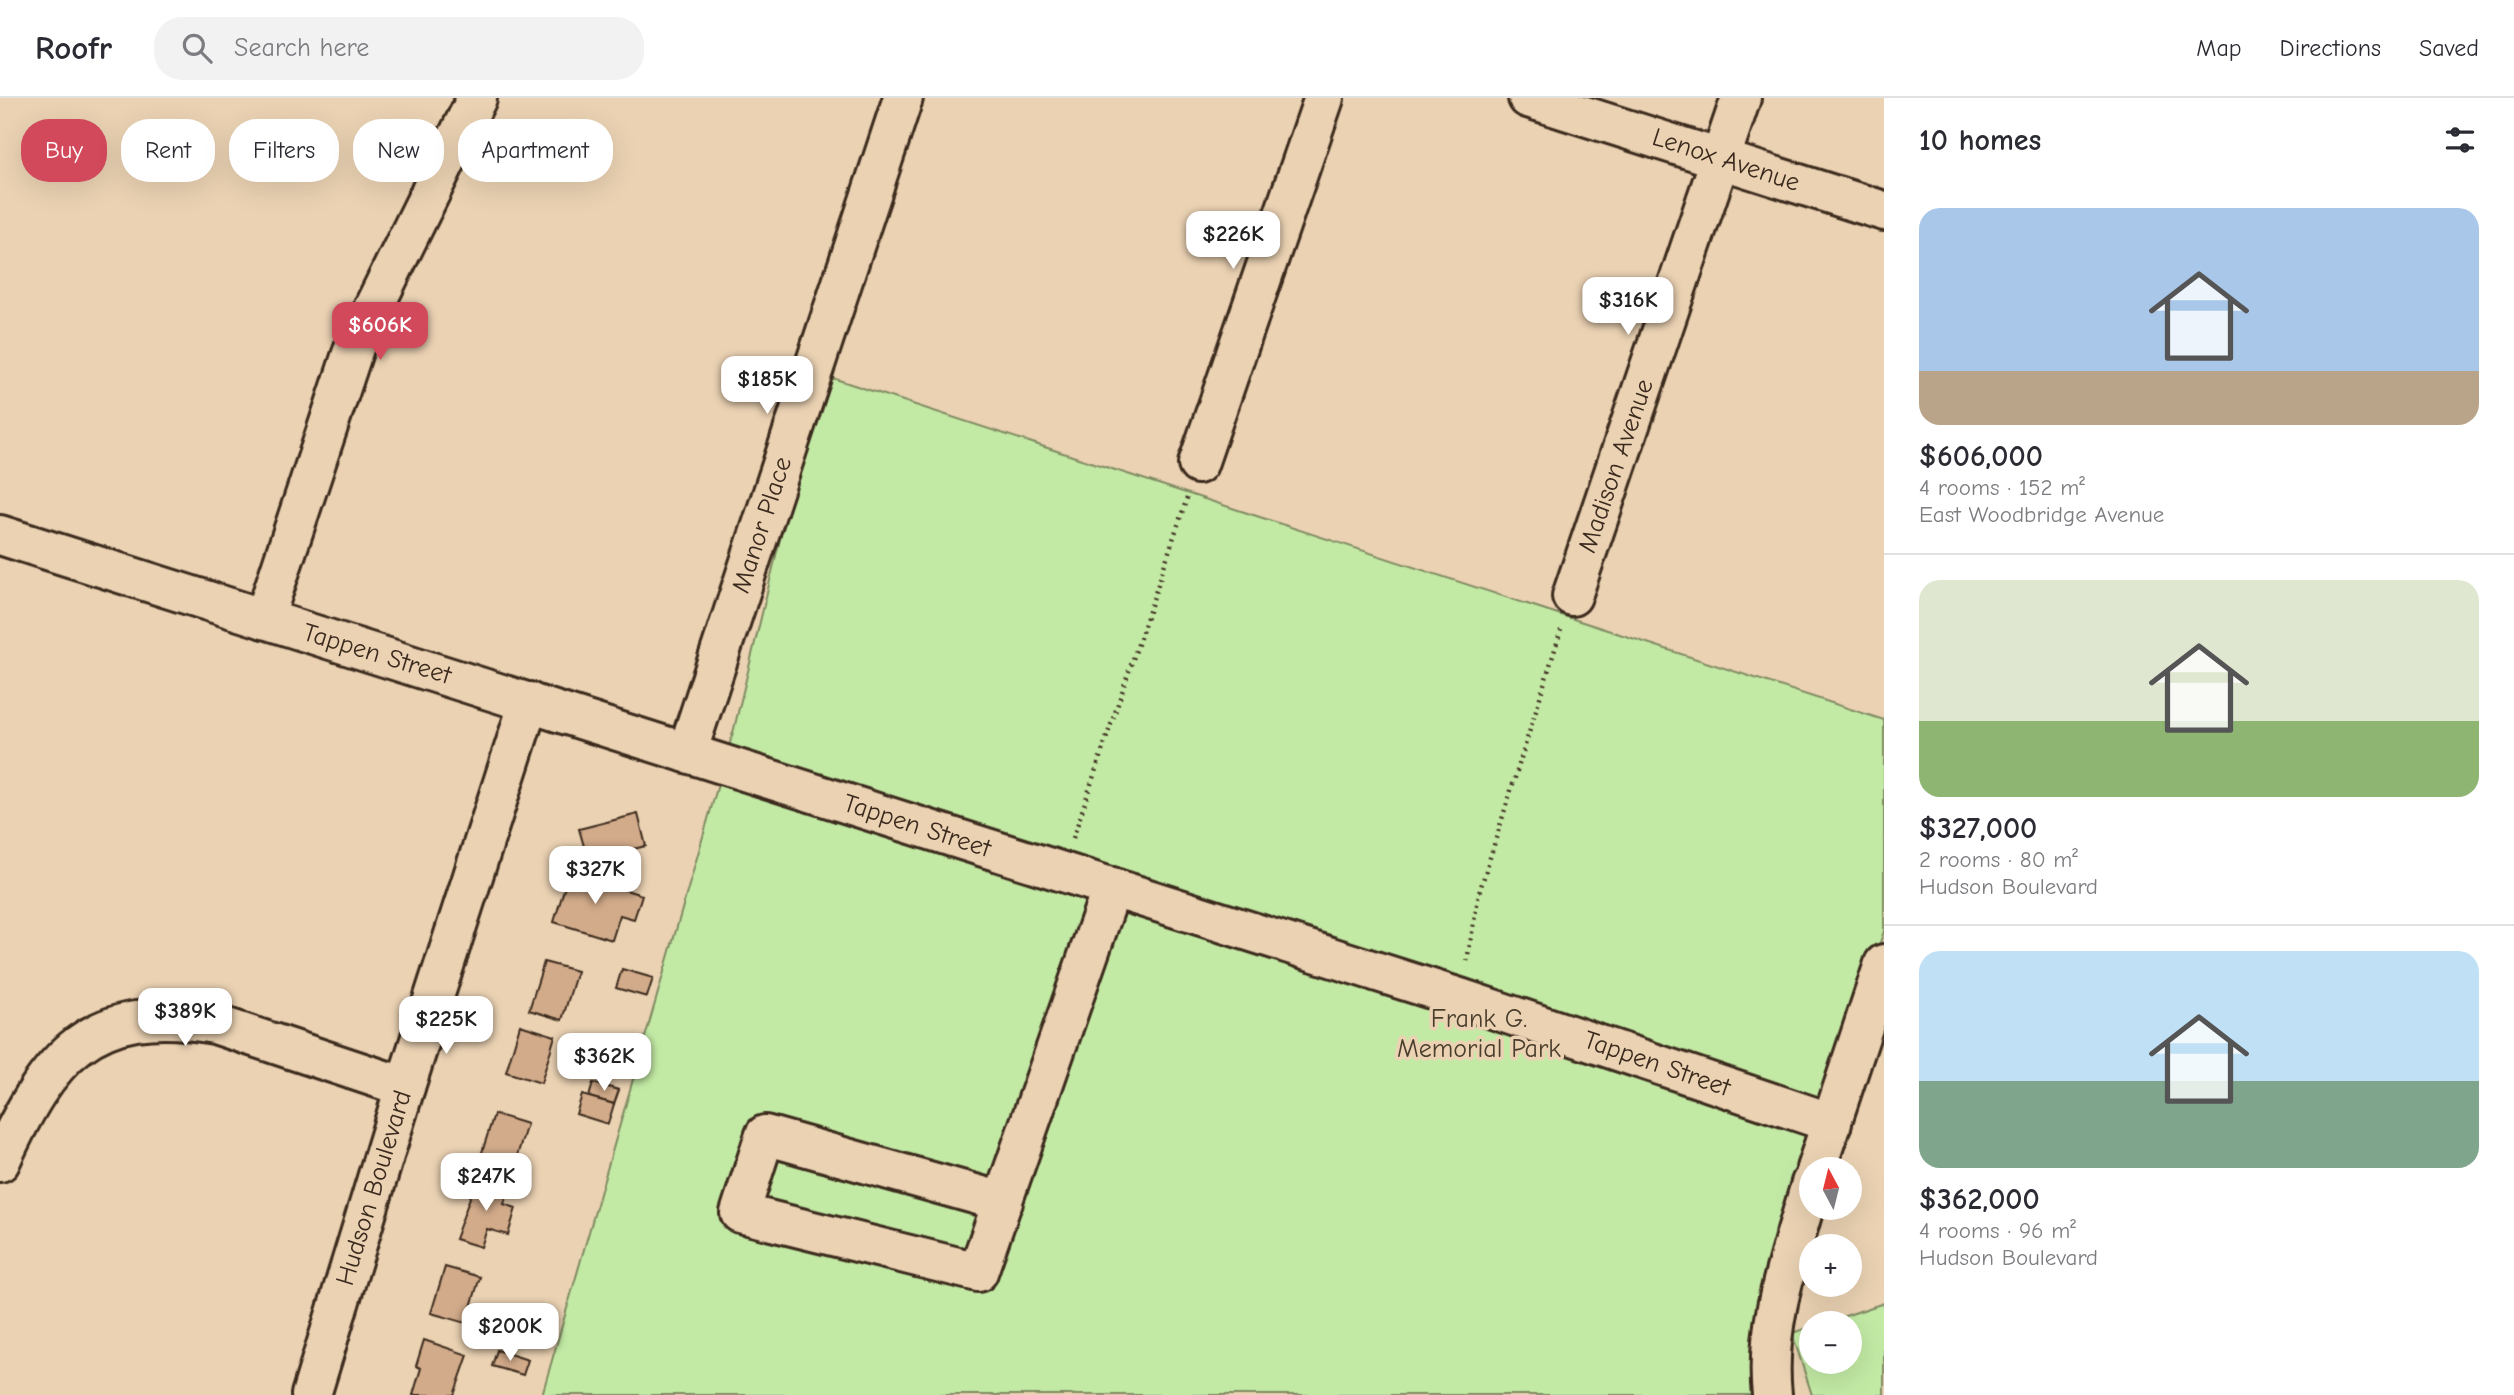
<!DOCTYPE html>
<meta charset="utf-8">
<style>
:root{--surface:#fff;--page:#f2f2f3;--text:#2b2b33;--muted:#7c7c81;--line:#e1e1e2;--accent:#d1495b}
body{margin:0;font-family:"Comic Neue",sans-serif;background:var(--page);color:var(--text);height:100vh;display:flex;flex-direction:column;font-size:26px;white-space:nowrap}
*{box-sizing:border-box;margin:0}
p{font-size:23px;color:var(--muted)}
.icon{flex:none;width:38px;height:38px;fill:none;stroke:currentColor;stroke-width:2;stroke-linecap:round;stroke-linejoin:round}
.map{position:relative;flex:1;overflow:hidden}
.drawer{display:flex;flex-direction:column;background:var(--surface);width:630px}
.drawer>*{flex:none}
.hud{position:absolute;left:21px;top:21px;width:665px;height:63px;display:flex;gap:14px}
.needle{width:46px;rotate:353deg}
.controls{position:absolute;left:1799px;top:1059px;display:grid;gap:14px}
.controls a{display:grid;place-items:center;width:63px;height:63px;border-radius:50%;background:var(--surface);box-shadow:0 7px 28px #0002;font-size:35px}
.price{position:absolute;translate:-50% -60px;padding:0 16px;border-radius:14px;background:#fff;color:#222;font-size:23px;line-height:46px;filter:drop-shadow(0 2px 4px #0008)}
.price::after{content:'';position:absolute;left:50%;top:42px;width:21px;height:16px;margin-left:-10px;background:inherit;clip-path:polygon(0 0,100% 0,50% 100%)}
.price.current{background:var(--accent);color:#fff}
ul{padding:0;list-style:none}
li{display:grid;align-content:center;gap:14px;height:371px;padding:0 35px}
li+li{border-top:2px solid var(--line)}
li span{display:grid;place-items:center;height:217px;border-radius:21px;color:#555}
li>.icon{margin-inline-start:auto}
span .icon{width:126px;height:126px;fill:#fffc;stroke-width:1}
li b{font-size:30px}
h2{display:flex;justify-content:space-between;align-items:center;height:84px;padding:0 35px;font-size:30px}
.pill{padding:0 24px;border-radius:28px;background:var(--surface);box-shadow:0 7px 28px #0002;font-size:24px;line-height:63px}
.pill.current{background:var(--accent);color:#fff}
header{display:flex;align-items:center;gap:42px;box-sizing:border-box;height:98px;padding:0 35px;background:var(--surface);border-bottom:2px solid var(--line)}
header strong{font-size:33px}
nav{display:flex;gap:38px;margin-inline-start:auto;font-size:24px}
.search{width:490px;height:63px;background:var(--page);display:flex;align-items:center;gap:18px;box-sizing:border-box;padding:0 24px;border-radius:28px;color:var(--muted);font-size:26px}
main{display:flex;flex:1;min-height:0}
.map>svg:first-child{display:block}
</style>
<header>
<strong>Roofr</strong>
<div class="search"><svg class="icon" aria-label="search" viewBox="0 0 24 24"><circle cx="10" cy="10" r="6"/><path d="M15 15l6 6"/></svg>Search here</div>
<nav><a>Map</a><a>Directions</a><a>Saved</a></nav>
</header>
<main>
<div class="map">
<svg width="1884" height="1297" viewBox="0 0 1884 1297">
<rect width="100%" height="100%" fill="#ebd2b3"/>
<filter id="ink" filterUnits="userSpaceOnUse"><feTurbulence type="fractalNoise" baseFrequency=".0143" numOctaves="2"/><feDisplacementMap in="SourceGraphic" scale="14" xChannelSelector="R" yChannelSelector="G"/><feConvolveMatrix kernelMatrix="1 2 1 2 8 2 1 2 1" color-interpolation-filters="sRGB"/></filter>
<g filter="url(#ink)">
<g fill="#c3eaa5" stroke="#7f8a62" stroke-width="2">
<polygon points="820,276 1884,622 1884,833 1851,930 1778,1297 542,1297 734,631"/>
<polygon points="1884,1205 1884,1297 1812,1297 1792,1235 1811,1229 1811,1264 1850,1264 1850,1225 1824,1225"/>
</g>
<g fill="#d2ab8a" stroke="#3b2a1e" stroke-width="2">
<polygon points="638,716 646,748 629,752 630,758 590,769 579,731"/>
<polygon points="569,775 642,797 634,821 620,817 612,842 554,824"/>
<polygon points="544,864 577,873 562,922 529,912"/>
<polygon points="622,871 653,880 647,899 616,890"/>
<polygon points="520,927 555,938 541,985 506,974"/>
<polygon points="593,985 619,992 614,1006 589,999"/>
<polygon points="582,997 614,1006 608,1026 576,1016"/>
<polygon points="494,1016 527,1026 512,1074 479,1064"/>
<polygon points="477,1080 509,1089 504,1106 516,1110 508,1137 487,1131 481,1149 455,1141"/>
<polygon points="445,1169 480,1179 466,1225 431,1215"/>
<polygon points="424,1242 468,1257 454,1297 413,1297 421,1270 416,1268"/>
<polygon points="497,1252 528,1262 523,1277 492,1268"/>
</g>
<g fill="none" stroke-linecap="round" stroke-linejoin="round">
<g stroke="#3b2a1e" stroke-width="44">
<g id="minor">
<polyline points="1528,0 1884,113"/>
<polyline points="1198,366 1324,0"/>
<polyline points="0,437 1460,900 1832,1025"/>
<polyline points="1572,498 1741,0"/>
<polyline points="264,521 355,247 477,0"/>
<polyline points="687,655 903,0"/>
<path d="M0,1064C48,959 90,903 215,926L405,989"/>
<polyline points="1816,1071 1884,866"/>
<polyline points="1003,1104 765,1037 740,1115 978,1174 1112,789"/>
<polyline points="311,1297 405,989 529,604"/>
<path d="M1772,1297C1764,1224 1792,1154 1811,1085"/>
</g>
</g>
<g stroke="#3b2a1e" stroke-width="4.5" stroke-dasharray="2 5" stroke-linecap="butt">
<polyline points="1073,740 1187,400"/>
<polyline points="1467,863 1479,795 1561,532"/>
</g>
<use href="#minor" stroke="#ebd2b3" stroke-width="38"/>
</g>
</g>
<g text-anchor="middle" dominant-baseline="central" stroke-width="7" stroke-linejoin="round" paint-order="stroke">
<g font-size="26" fill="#3b2a1e" stroke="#ebd2b3">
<text transform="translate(1726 62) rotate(18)">Lenox Avenue</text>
<text transform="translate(1616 368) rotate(-71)">Madison Avenue</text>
<text transform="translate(762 427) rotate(-72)">Manor Place</text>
<text transform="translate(377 556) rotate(17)">Tappen Street</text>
<text transform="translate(917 728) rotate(18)">Tappen Street</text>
<text transform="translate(1657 966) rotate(19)">Tappen Street</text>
<text transform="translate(374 1090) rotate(-73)">Hudson Boulevard</text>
</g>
<g font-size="26" fill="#493d2c" stroke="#ebd2b3">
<text x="1479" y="921">Frank G.<tspan x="1479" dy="30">Memorial Park</tspan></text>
</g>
</g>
</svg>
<div class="controls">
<a><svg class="needle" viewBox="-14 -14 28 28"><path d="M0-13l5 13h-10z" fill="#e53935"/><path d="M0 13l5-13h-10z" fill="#7c7c81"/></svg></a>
<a>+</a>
<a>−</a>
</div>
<b class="price" style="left:1233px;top:173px">$226K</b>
<b class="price" style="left:1628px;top:239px">$316K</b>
<b class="price current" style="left:380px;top:264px">$606K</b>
<b class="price" style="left:767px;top:318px">$185K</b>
<b class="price" style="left:595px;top:808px">$327K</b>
<b class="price" style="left:185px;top:950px">$389K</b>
<b class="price" style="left:446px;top:958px">$225K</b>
<b class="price" style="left:604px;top:995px">$362K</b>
<b class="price" style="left:486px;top:1115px">$247K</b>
<b class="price" style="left:510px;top:1265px">$200K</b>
<div class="hud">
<a class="pill current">Buy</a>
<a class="pill">Rent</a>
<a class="pill">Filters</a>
<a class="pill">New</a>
<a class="pill">Apartment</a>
</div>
</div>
<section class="drawer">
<h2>10 homes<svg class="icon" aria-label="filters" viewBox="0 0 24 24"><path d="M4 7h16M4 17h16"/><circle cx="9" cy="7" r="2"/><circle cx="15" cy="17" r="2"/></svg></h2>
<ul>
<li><span style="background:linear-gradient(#a9c7e8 75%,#b9a48a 0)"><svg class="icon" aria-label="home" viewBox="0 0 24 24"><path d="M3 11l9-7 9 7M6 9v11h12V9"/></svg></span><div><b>$606,000</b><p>4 rooms · 152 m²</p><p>East Woodbridge Avenue</p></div></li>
<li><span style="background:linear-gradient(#dfe7d0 65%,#8fb573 0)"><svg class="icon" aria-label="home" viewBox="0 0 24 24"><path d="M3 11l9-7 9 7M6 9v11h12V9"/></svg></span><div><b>$327,000</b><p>2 rooms · 80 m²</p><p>Hudson Boulevard</p></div></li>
<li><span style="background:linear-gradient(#bfe0f5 60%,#7fa58c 0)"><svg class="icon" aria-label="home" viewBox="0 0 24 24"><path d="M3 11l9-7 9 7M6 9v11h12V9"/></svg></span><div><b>$362,000</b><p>4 rooms · 96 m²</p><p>Hudson Boulevard</p></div></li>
</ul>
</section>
</main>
